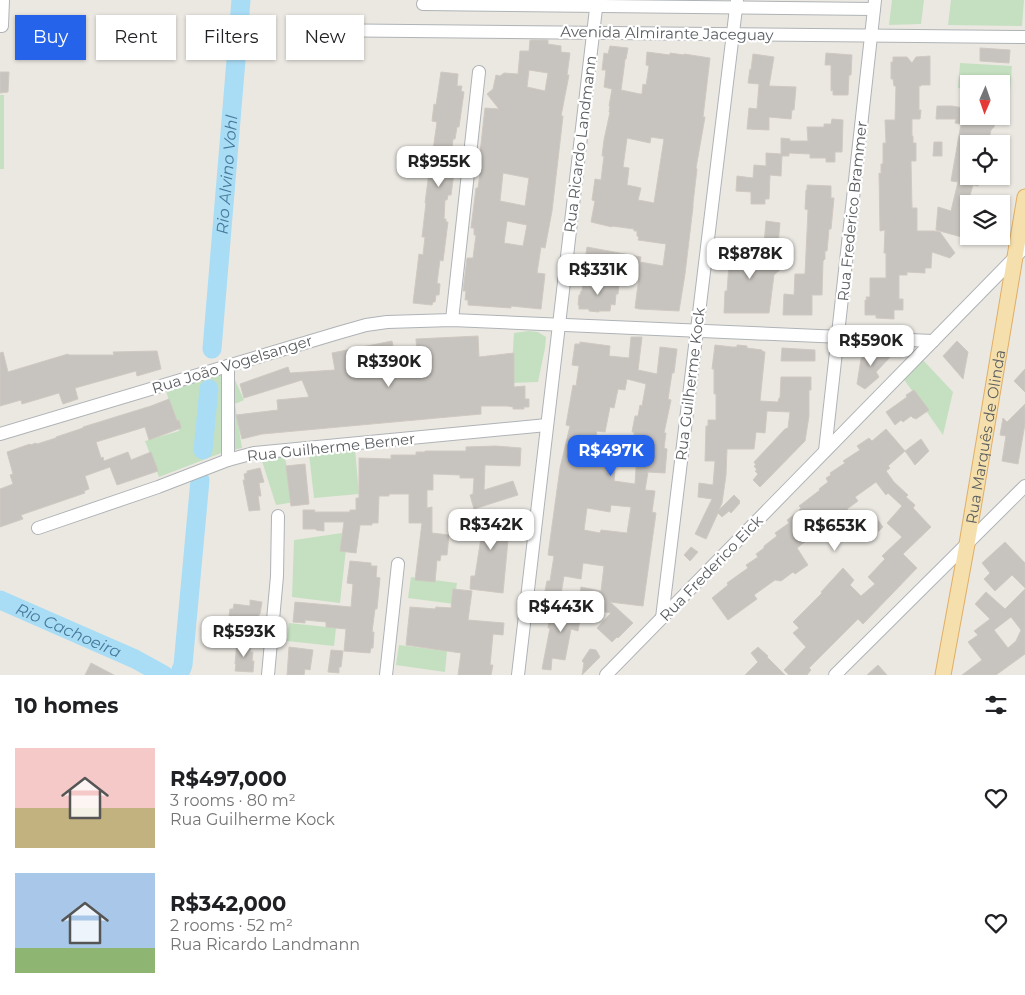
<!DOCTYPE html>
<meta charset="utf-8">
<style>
:root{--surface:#fff;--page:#f6f6f6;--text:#202124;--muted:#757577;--accent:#2563eb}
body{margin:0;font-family:Montserrat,sans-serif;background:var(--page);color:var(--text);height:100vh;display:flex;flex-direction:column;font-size:19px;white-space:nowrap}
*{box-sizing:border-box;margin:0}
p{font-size:16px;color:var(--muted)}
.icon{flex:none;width:28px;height:28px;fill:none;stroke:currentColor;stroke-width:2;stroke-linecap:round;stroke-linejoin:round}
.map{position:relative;height:675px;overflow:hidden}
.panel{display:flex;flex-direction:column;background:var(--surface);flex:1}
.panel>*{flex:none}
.hud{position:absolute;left:15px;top:15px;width:500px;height:45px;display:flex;gap:10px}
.needle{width:32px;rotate:182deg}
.buttons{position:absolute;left:960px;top:75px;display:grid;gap:10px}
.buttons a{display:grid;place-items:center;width:50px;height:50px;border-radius:0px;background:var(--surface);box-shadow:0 1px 4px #0004;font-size:25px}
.price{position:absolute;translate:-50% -42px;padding:0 11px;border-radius:10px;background:#fff;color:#222;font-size:16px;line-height:32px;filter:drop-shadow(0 1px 2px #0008)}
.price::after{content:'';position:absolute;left:50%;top:30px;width:15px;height:11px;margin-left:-8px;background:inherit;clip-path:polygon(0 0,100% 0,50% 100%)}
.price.selected{background:var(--accent);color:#fff}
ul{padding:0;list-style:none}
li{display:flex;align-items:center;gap:15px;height:125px;padding:0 15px}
li span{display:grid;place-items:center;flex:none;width:140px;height:100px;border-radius:0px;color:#555}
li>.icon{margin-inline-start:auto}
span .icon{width:60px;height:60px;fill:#fffc;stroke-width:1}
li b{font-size:21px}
h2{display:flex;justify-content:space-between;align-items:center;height:60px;padding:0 15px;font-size:21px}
.pill{padding:0 18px;border-radius:0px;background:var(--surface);box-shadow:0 1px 4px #0004;font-size:18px;line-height:45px}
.pill.selected{background:var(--accent);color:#fff}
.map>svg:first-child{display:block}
</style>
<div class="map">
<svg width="1025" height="675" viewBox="0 0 1025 675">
<rect width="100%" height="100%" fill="#ebe8e2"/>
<g fill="#c5e0c1">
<polygon points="892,0 924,0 921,24 889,25"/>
<polygon points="951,0 1024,0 1022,26 948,25"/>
<polygon points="960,63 1012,66 1010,91 1001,91 1001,84 969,84 969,89 958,88"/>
<rect x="0" y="95" width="4" height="74"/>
<polygon points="529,331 538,332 546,337 545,348 538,382 511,383 514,333"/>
<polygon points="922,359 953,392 943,435 903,378"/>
<polygon points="231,371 244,400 235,404 242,448 224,452 159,477 145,441 179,431 166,391 216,373"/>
<polygon points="355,449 359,494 314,498 309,454"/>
<polygon points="284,454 295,502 276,505 261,458"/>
<polygon points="342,533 341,548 346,549 340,603 292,597 294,540"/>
<polygon points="411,577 457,583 454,604 408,598"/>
<polygon points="289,623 336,628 334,646 287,641"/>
<polygon points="399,645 447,651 445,672 396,665"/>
</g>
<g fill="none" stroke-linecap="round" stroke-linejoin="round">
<g stroke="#a8ddf5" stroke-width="19">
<path id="s1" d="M212,349L241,0"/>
<polyline points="203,450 209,389"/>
<path id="s2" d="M0,600L135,659L164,675"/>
<polyline points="179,675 183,665 200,480"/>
</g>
</g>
<g fill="#c7c3be" stroke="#cfc9c1" fill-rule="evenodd">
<path d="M530,40H548V44L561,46V52L570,53L567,75H569L561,116H563L552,211L545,248L541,247L537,273L545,274L541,309L511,306V308L468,305V300H465L466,291H463L467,258H473L476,235H474V228H471L476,188H478L481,165L482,153H480L485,108L499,109L487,94L493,89L496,75L500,76L504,73L518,74L520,51H529ZM529,70L548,73L545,91L527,87ZM503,173L529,178L525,206L500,201ZM507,221L527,225L523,246L504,243Z"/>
<path d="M610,46L628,48L626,59H625L624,68L621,90L640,94H642L643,84L646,85L649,66L646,65L647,52L670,55V53L684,55V54L710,58L703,117H705L696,168L697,169L693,203V207L685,274L679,311L639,309L635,308L639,277L628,274L629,264L606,260L605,270L584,267L587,247L641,257L640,262L663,266L666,244L638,240L639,237L637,236V231H634V229L612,226V227L591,222L595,201L592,200L595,179L601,180L604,156H602L604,140L610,112H609L610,106H609L612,89L604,87L606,70H602L604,53L608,54ZM651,137L664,139L654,203L638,200L641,188L627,185L629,168L623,167L627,138L650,143Z"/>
<polygon points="980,48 1010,50 1009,63 980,61"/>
<polygon points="826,53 852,55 851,75 849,75 848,95 833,95 833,90 831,91 831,65 825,65"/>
<polygon points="753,54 774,57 769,86 796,87 794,110 792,110 791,119 769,117 769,130 747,129 749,108 757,109 759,84 748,83 750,69 751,70"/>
<polygon points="930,56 930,85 921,85 921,86 919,86 919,110 921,110 920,119 912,119 912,136 913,136 913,143 916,143 916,161 911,161 912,208 917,208 917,231 934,231 940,232 955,253 950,258 932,252 931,268 925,268 925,273 907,272 907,275 899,275 899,299 903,299 903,310 894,310 894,319 876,318 876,315 865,315 865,300 867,300 866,297 870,297 870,278 886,278 886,253 884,253 885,230 880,231 879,173 881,174 881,164 883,164 883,143 886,143 885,120 895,120 896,86 894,86 893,79 891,79 891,62 893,62 893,57 907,57 912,63 916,57"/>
<polygon points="0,72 9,72 8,92 0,93"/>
<polygon points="441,72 458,74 457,86 462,86 461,91 464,92 459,127 457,127 455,139 453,139 451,158 456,158 451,195 448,195 447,200 445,200 444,219 446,219 446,222 448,222 443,261 440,260 437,283 440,284 439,295 436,295 435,302 433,302 432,305 413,303 419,254 423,255 425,237 422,237 426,203 425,203 432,150 433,150 437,122 432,121 434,104 436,105"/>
<polygon points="937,106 952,106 969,109 969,116 996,116 994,127 991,130 988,144 969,144 969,176 980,176 978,186 973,185 963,219 969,220 969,239 936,230 938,207 951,211 958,182 951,181 961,124 955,123 956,119 936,119"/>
<polygon points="832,119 843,120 842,152 835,152 835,162 826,162 826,158 810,158 810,154 789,153 789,156 782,156 781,176 770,175 769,199 765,199 765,204 751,204 751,192 736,191 737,176 753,178 754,165 766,166 766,153 781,154 781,138 790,139 790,141 808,141 807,127 824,127 824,124 831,124"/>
<polygon points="934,142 942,142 942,156 933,156"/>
<polygon points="807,185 831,186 831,198 834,198 831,229 829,229 827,251 825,251 825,259 823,261 822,295 812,295 812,315 783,315 784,294 794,295 795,274 805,274 808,210 805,209 806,190 807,190"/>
<polygon points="766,221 780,223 778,245 764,245"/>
<polygon points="732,241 760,245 758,265 775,266 774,270 777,252 791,254 790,261 774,275 769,313 724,313 725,291 727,291 729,264 730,249 732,249"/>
<polygon points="583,282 619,283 618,294 616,294 615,305 611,304 610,311 599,311 599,312 589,311 589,309 579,309 579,305 578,305 579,295 580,295 581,291 582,291"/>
<polygon points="478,336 479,357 514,353 514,387 525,386 525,399 529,399 529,407 524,407 524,409 513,409 513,407 507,406 481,406 481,414 262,434 242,439 236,415 278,410 277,400 309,397 302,380 244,398 240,384 288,367 290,373 335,370 332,353 392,341 398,371 418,369 416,339"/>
<path d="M631,337H642L638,370L657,374L660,347L677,349L674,373H672L668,399L671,400L664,433H666L664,448L667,449L665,473L648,472L645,490L655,491L652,512L656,513L643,606L610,602L633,623L618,638L617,637L612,642L597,628L611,613L599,611V608L578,605L581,587L601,591L604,566L583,563L581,579L564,576L561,594L545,591L547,581H550L554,556L548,555L560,468L570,426L566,425L573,385L576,386L579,366L572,365L575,344H580V342L610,346L609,356L629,358ZM627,379L646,384L642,406L640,405L638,416H635L632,432H634V435L638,436L635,484L614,481L615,469L602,467L604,458L592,456L597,431L605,432L610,407L614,408L618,389L625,390ZM611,505L631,507L627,533L601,530L600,533L584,530L587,508L610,512Z"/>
<polygon points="957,341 968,352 963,379 943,356"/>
<polygon points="715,345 732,347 737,347 737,345 747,346 747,348 762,350 762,351 765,352 760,401 778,402 779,398 780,398 781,377 811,377 811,390 809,390 809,416 805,441 760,487 753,480 758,474 755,471 757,470 754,466 756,465 754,462 785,429 788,428 790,412 767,411 765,433 756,432 754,449 727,449 726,475 722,503 719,510 734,495 740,501 739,502 740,503 731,513 729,511 722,517 718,513 706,539 695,534 712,499 698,497 699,483 713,485 715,461 705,461 706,426 708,426 708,420 716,420 716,394 714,394 714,369 712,369"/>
<polygon points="782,348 815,350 815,361 781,361"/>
<polygon points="876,350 882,350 893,354 876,372 879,377 865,389 857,384 861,359 868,351 871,354"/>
<polygon points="157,351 161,369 137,376 136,371 75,388 78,399 63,404 59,393 22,404 21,400 0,406 0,353 3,352 8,372 68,354 69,355 114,355 113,352"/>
<polygon points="1025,369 1025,392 1014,381"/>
<polygon points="914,390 929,410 916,419 914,418 913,418 911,416 903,422 901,420 895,425 886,412 907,397 906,395"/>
<polygon points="169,399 177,421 179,420 181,428 149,440 145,427 96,442 101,458 103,457 104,461 128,452 131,460 151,452 158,471 117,485 110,467 85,476 89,489 84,491 85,493 21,515 23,519 0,527 0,489 13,484 10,475 13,474 7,452 30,444 30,445 36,443 37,444 56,438 56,437 83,428 83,427 151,406"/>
<polygon points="1025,404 1025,424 1018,464 1002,461 1006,436 1000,435 1003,418 1007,422"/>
<polygon points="886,429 905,451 921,439 929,451 915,465 905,451 888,466 890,468 886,471 894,482 908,495 906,497 915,505 913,508 931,527 903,554 917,568 863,624 858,619 809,668 811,670 807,675 789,675 784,670 806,647 793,633 799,628 793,622 822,593 821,592 843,568 854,580 850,585 861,596 875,584 868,577 885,559 882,556 902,537 887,523 902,506 888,493 886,495 876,482 855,497 858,501 847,509 854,518 840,528 833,518 814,532 815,534 797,548 808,565 795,574 793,572 781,581 775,580 754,595 757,599 728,620 712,598 728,585 727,583 748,568 746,565 758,557 756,554 764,548 764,546 777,536 775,533 789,523 787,520 799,511 799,510 801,508 799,506 820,490 819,489 828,482 826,478 831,475 830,473 845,463 843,461 860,450 857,446 869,438 872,441"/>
<polygon points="496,446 521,448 520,466 485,465 484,490 513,481 518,495 474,509 470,495 473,494 474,478 460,478 460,475 433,474 433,490 427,490 427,508 432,507 432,533 449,535 447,555 441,555 440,561 437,560 435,582 415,580 422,523 409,523 409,494 389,494 389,496 379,496 378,523 372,523 372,525 360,525 356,553 340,551 344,522 324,522 324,531 316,530 316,529 303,529 303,510 315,510 314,512 350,512 350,510 356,510 356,498 359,498 359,458 391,459 391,455 416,455 416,452 425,452 425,451 466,451 466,447"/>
<polygon points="305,464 309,504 291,506 286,466"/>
<polygon points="260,468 264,482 259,483 261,496 258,496 260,510 249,511 243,480 245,480 244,474 247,473 247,471"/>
<polygon points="498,511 501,517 515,519 512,541 508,540 503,593 470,589 471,576 475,576 483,525 458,535 459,525 477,518 476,514 485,515"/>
<polygon points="875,516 883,527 870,540 861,527"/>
<polygon points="1005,542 1025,563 1025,588 1012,575 995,591 984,579 990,573 982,563"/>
<polygon points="691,547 698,552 690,561 684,555"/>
<polygon points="350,561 371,563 371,566 377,566 376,577 380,578 377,609 375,609 372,632 374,632 373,648 371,648 370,653 344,651 346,629 326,627 326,622 305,620 305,623 293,622 295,602 351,607 353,584 347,583"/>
<polygon points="453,589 472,591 468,620 504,623 503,635 493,634 490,665 493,665 491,675 458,675 461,653 406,645 410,607 435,609 436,607 451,608"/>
<path d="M1025,589V654L996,675H962L982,660L968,642L978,635L974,631L990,619L975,604L986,592L1005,609ZM1011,617L1021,630L1016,641L1008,648L994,630Z"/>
<polygon points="250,600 262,602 260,614 259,614 258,625 228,622 230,609 233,609 234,604 250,606"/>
<polygon points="554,604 582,609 578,631 571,629 565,660 552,658 551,670 542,669 550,628 548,628 549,620 551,620"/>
<polygon points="207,626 233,629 231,643 204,639"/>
<polygon points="237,641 251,643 250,652 253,652 252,661 254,661 253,672 235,671 236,664 235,664"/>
<polygon points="289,647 313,650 310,670 305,669 304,675 287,675"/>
<polygon points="758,647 768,656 767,657 785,675 745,675 758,662 751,653"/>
<polygon points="590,649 596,650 600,657 582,675 584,663 582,661"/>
<polygon points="331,650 343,651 341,667 339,667 339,673 328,672"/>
<polygon points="91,663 114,675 85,675"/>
<polygon points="878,665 887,675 867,675"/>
</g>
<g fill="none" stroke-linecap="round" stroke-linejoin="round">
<g stroke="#afb3b6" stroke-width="14">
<g id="minor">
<polyline points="423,4 874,9"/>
<polyline points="0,26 2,26 3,0"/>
<polyline points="309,30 1025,37"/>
<polyline points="452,320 479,72"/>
<polyline points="0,434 338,333 366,325 387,322 452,320 933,341"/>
<polyline points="825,451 875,0"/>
<polyline points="228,460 228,366"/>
<polyline points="38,528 158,487 228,460 254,453 547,425"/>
<polyline points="662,618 737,0"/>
<polyline points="268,675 277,576 278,516"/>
<polyline points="386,675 398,564"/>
<polyline points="518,675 597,0"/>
<polyline points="606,675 1025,247"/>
<polyline points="835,675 1025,486"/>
</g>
</g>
<g stroke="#e1ae65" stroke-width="17">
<g id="major">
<path id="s3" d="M943,675L967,544L1025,197"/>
</g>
</g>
<use href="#minor" stroke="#fff" stroke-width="12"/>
<use href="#major" stroke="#f5e0ad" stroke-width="15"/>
</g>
<g text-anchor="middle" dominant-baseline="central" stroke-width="4.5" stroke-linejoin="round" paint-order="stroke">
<g font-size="15" fill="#5a5e61" stroke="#fff">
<text transform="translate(667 33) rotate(1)">Avenida Almirante Jaceguay</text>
<text transform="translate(580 144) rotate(-83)">Rua Ricardo Landmann</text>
<text transform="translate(852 211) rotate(-84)">Rua Frederico Brammer</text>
<text transform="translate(232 364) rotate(-17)">Rua João Vogelsanger</text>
<text transform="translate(690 384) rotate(-83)">Rua Guilherme Kock</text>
<text stroke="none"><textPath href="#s3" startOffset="242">Rua Marquês de Olinda</textPath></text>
<text transform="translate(331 447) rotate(-6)">Rua Guilherme Berner</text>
<text transform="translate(711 568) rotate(-46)">Rua Frederico Eick</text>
</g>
<g font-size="16" font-style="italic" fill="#467a9c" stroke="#fff">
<text stroke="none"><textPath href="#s1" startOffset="175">Rio Alvino Vohl</textPath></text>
<text stroke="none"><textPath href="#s2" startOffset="75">Rio Cachoeira</textPath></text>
</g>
</g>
</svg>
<div class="buttons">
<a><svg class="needle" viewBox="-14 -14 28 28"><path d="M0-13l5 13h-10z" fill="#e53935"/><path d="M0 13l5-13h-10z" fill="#757577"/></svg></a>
<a><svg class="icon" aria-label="locate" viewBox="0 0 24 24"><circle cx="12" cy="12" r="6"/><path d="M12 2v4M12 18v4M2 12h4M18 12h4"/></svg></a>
<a><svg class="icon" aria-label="layers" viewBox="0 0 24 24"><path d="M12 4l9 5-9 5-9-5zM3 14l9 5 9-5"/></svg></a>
</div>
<b class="price" style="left:439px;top:188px">R$955K</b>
<b class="price" style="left:750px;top:280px">R$878K</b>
<b class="price" style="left:598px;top:296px">R$331K</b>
<b class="price" style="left:871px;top:367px">R$590K</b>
<b class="price" style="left:389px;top:388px">R$390K</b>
<b class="price selected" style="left:611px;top:477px">R$497K</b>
<b class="price" style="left:491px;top:551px">R$342K</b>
<b class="price" style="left:835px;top:552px">R$653K</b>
<b class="price" style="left:561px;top:633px">R$443K</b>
<b class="price" style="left:244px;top:658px">R$593K</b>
<div class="hud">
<a class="pill selected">Buy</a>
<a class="pill">Rent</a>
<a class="pill">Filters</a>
<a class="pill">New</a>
</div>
</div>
<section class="panel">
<h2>10 homes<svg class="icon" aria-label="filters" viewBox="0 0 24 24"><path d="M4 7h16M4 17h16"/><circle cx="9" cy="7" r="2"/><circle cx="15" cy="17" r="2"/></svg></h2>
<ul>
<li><span style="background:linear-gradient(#f6c9c9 60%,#c2b280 0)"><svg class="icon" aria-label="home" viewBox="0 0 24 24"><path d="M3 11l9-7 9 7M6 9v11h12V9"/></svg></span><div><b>R$497,000</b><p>3 rooms · 80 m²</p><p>Rua Guilherme Kock</p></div><svg class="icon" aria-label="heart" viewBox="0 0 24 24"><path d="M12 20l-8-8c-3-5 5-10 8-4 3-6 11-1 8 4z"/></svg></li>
<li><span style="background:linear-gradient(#a9c7e8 75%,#8fb573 0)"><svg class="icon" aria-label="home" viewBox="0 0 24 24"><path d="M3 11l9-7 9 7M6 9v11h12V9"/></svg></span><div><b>R$342,000</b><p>2 rooms · 52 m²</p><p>Rua Ricardo Landmann</p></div><svg class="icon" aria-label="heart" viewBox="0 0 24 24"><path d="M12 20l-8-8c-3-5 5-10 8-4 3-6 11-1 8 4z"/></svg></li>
</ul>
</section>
